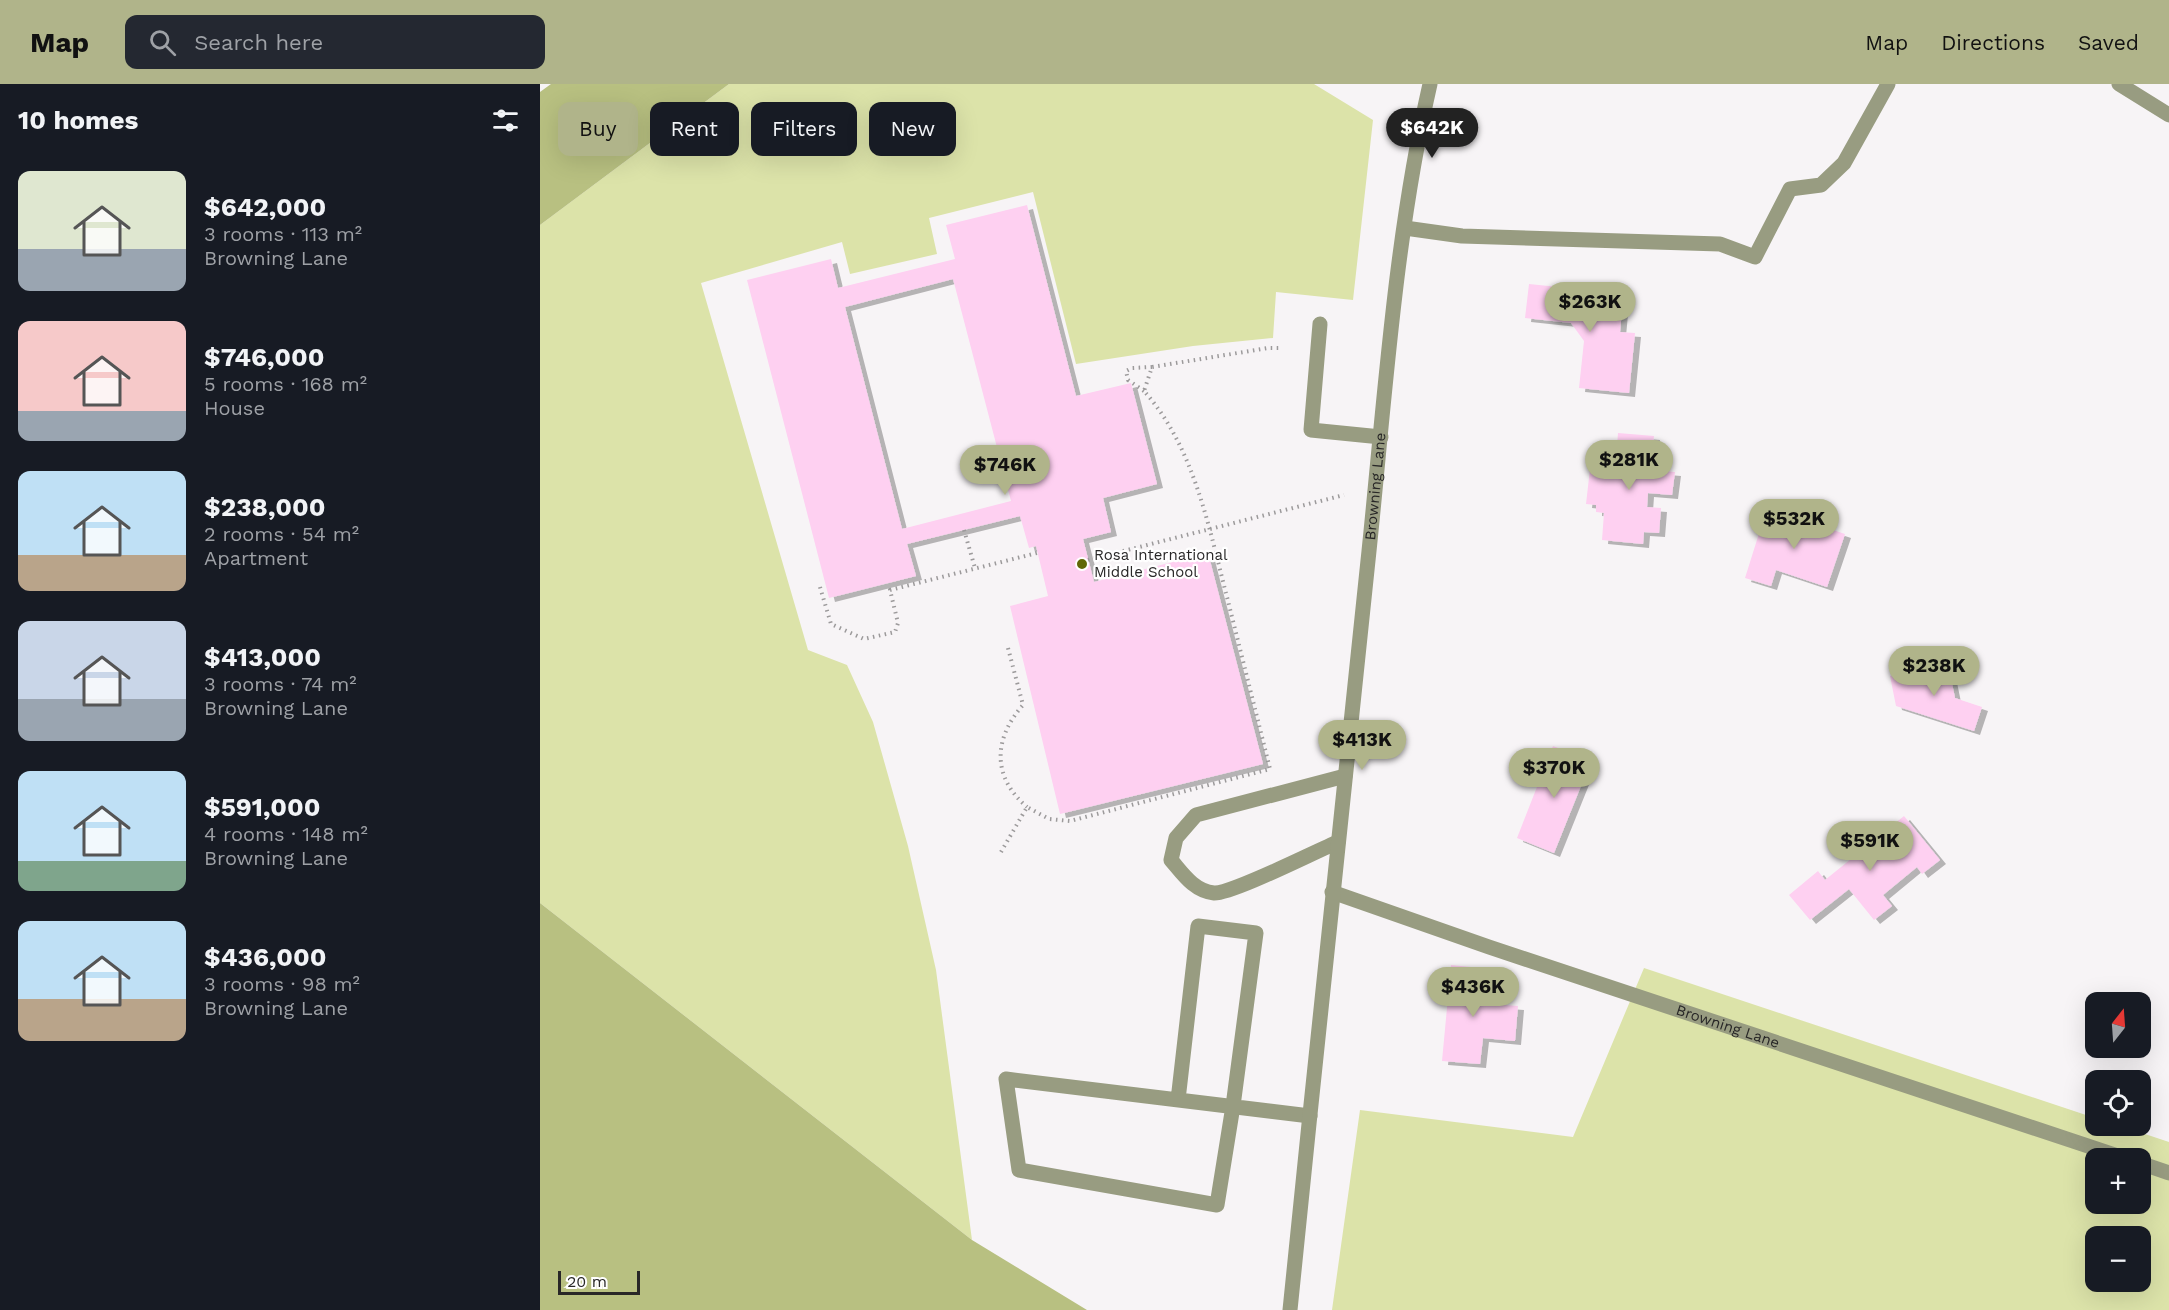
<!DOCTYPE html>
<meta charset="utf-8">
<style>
:root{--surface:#171b24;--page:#242831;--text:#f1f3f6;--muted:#9ea1a6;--accent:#b0b48a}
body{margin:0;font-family:"Work Sans",sans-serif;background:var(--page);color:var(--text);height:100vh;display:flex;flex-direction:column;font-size:22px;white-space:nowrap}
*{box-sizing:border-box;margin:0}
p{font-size:20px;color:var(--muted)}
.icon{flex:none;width:33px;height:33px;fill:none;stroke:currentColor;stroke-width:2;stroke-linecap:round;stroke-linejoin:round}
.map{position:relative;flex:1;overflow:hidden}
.details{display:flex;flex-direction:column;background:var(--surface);width:540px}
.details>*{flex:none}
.hud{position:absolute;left:18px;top:18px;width:570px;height:54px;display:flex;gap:12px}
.needle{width:39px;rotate:17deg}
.fabs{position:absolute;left:1545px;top:908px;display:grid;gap:12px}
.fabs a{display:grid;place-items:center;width:66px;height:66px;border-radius:12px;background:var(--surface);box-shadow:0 6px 24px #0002;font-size:30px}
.scale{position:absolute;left:18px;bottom:15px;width:82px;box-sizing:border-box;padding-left:6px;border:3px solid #282727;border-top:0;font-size:16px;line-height:21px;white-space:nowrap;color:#282727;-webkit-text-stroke:4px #fff;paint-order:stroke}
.price{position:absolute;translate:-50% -51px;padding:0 14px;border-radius:21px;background:var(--accent);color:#111;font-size:20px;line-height:39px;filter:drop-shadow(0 2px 3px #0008)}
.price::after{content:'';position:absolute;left:50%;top:36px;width:18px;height:14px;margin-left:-9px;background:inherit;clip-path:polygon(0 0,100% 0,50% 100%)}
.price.on{background:#222;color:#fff}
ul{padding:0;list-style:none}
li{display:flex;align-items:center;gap:18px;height:150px;padding:0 18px}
li span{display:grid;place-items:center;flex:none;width:168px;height:120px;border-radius:12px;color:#555}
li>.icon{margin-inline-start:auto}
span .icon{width:72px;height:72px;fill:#fffc;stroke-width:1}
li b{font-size:26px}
h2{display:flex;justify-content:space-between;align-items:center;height:72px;padding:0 18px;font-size:26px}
.tag{padding:0 21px;border-radius:12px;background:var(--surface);box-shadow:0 6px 24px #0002;font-size:21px;line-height:54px}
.tag.on{background:var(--accent);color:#111}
header{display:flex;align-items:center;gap:36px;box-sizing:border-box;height:84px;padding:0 30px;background:var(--accent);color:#111}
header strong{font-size:28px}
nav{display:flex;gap:33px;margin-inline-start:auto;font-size:21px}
.search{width:420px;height:54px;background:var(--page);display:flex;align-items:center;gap:15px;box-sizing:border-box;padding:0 21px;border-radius:12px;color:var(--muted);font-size:22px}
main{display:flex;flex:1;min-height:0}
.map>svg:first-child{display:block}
</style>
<header>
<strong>Map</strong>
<div class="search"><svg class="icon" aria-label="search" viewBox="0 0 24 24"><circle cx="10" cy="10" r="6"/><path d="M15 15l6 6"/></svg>Search here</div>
<nav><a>Map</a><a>Directions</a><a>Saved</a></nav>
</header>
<main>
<section class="details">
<h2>10 homes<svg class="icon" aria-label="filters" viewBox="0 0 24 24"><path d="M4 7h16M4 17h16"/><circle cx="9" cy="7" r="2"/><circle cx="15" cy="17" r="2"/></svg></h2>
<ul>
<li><span style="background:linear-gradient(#dfe7d0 65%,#9aa5b1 0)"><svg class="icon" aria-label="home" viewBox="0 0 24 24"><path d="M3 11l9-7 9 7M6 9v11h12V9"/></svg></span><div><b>$642,000</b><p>3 rooms · 113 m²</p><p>Browning Lane</p></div></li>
<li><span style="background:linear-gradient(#f6c9c9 75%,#9aa5b1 0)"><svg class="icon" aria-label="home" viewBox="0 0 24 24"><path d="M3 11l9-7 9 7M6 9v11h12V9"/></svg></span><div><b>$746,000</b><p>5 rooms · 168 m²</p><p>House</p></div></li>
<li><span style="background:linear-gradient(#bfe0f5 70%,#b9a48a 0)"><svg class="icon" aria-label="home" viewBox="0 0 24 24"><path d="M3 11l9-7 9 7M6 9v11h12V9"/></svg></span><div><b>$238,000</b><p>2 rooms · 54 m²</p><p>Apartment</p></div></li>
<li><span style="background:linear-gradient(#c9d6e8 65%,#9aa5b1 0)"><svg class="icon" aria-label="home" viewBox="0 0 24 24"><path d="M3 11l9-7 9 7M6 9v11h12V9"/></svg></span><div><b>$413,000</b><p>3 rooms · 74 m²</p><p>Browning Lane</p></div></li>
<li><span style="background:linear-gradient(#bfe0f5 75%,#7fa58c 0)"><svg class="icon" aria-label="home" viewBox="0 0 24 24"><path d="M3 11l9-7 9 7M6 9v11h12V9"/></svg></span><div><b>$591,000</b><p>4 rooms · 148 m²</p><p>Browning Lane</p></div></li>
<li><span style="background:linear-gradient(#bfe0f5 65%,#b9a48a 0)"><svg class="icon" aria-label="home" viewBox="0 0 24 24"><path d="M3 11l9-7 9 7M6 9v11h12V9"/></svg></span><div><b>$436,000</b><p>3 rooms · 98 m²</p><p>Browning Lane</p></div></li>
</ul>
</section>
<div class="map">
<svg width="1629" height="1226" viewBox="0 0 1629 1226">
<defs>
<filter id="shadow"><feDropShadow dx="6" dy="4" stdDeviation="0" flood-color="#0004"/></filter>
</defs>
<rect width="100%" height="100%" fill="#f7f4f6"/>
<g fill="#dce3a9" fill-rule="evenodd">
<polygon points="189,0 774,0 833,36 813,216 736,208 733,254 653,262 536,280 493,108 389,134 397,170 310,190 302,158 161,199 268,566 307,581 333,638 368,762 396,886 432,1156 0,819 0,141"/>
<path d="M1104,884L1555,1034L1556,1041H1578L1629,1058V1226H792L820,1026L1033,1053ZM1556,1074H1600V1119H1556ZM1556,1152H1600V1197H1556Z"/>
</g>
<g fill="#b8c081">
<polygon points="11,0 189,0 0,141 0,8"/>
<polygon points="0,819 432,1156 547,1226 0,1226"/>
</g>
<g fill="#fed0f1" fill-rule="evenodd" filter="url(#shadow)">
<path d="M487,121L536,312L591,299L617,400L563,414L571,448L543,455L554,498L668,469L723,680L520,730L470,522L508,512L496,462L489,464L480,432L367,460L376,492L289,514L207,196L291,175L298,204L415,175L406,141ZM413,195L471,417L362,445L305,223Z"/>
<polygon points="989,200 1048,206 1050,213 1083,216 1080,248 1095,249 1089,309 1039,304 1044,257 1031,239 985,234"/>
<polygon points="1078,349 1114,352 1110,386 1135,388 1132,411 1108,409 1107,423 1121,424 1119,449 1104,448 1103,460 1062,456 1064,429 1056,428 1056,421 1046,420 1050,385 1075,387"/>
<polygon points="1227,424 1305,450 1287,503 1236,486 1231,502 1205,494"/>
<polygon points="1408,580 1415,614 1442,623 1434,647 1356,622 1350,592"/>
<polygon points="1013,662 1051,677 1014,769 977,754"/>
<polygon points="1364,732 1400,776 1382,790 1377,783 1343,811 1352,822 1334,836 1309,805 1270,836 1249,811 1278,787 1285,796"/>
<polygon points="911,881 941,884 937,919 978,922 975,957 943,954 940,980 902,977"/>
</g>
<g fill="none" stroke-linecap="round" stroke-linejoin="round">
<g stroke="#9c9a9b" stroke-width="4" stroke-dasharray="1.5 4.5" stroke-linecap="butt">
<polyline points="604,307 588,296 586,287 592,284 612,283"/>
<polyline points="424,446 435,484"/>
<polyline points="548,476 804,411"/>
<polyline points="280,503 291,540 324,555 355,548 358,539 350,506 497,469"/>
<path d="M468,564L483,621C453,655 452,693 487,723"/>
<path d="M461,768L487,723L509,735L530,737L730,685C716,629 702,573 688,517C669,445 655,364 604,307L612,283L728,264H739"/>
</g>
<g stroke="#989c81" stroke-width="15">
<polyline points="1579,0 1629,31"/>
<polyline points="865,144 922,152 1180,160 1215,173 1250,105 1281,101 1304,79 1348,0"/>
<polyline points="780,240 771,346 841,353"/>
<path d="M798,758C776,767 692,810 674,809C654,807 643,790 631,776L636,754L656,731L805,692"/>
<path id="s1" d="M792,808L949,863L1584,1074"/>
<polyline points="638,1016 658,842 716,849 693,1022 677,1121 479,1086 466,995 770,1032"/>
<polyline points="1600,1079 1629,1089"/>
<path id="s2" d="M750,1226C776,973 801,720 829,467C845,312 855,153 890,0"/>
</g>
</g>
<circle fill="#616707" stroke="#fff" stroke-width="2" cx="542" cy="480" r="6"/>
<g text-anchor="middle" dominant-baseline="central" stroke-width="4.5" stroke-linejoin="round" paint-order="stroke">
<g font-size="15" fill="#282727" stroke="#fff">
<text stroke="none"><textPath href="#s2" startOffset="828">Browning Lane</textPath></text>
<text stroke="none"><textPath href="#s1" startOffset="418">Browning Lane</textPath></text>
</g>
<g font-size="15" fill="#282727" stroke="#fff" text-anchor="start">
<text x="554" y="471">Rosa International<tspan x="554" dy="17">Middle School</tspan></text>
</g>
</g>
</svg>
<div class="fabs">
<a><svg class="needle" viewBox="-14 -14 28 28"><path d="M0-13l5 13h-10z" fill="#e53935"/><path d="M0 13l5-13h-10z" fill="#9ea1a6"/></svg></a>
<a><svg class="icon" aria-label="locate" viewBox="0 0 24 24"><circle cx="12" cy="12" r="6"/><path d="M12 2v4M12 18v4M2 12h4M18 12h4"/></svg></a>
<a>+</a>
<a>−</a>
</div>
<div class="scale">20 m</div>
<b class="price on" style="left:892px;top:75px">$642K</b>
<b class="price" style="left:1050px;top:249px">$263K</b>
<b class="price" style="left:1089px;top:407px">$281K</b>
<b class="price" style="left:465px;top:412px">$746K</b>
<b class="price" style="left:1254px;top:466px">$532K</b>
<b class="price" style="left:1394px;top:613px">$238K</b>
<b class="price" style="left:822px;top:687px">$413K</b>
<b class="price" style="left:1014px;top:715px">$370K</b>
<b class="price" style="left:1330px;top:788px">$591K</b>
<b class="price" style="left:933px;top:934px">$436K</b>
<div class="hud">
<a class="tag on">Buy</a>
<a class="tag">Rent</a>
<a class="tag">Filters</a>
<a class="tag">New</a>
</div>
</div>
</main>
